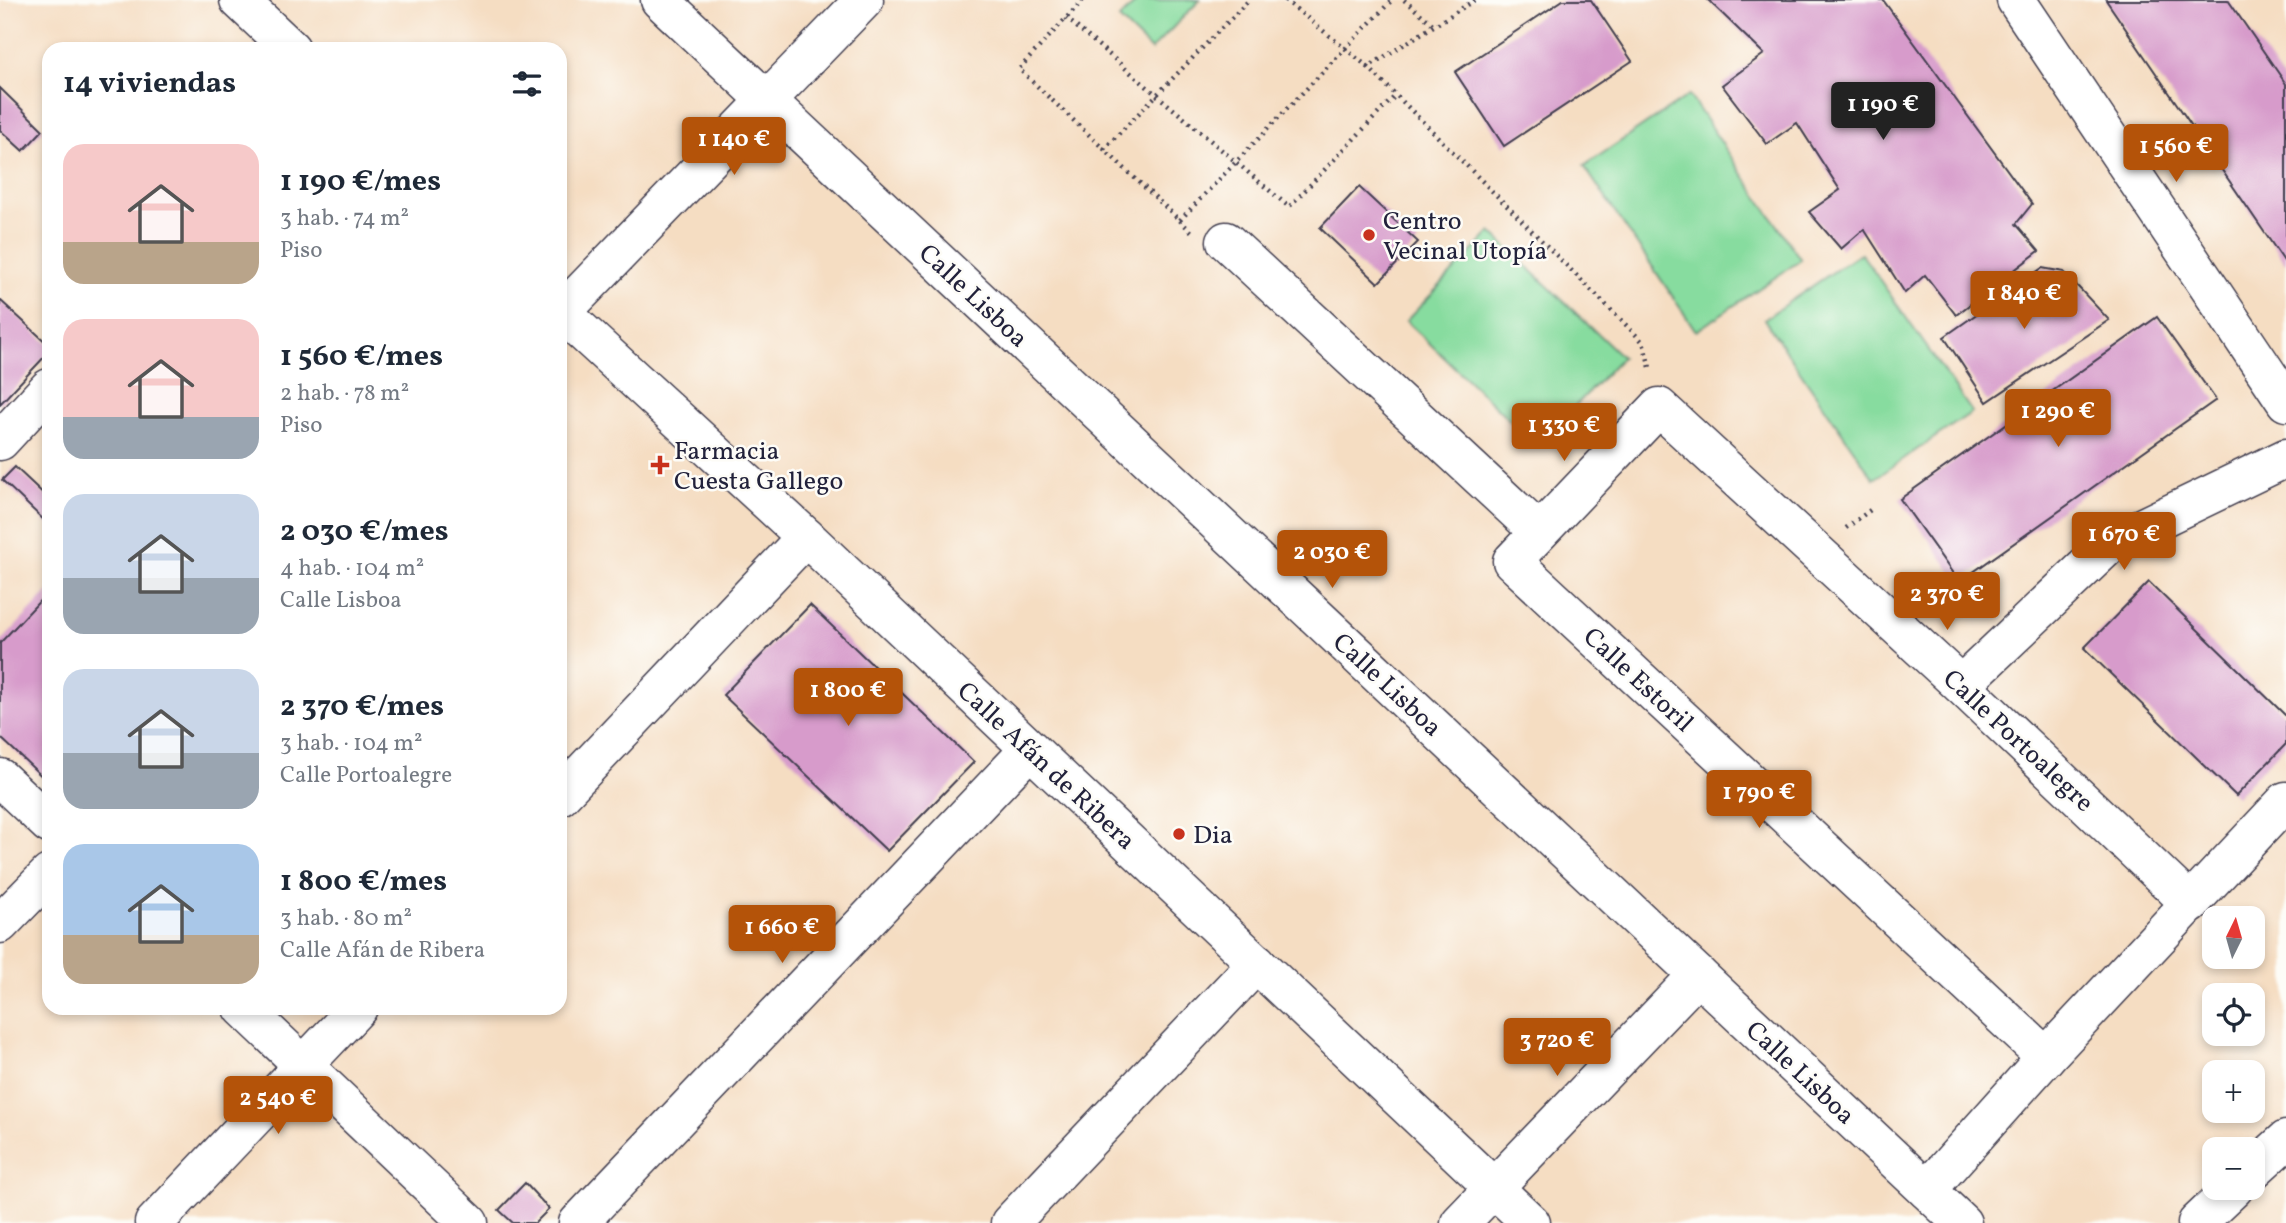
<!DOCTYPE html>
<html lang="es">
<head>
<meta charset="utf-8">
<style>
  :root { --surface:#fff; --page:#f6f6f7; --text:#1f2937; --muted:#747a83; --accent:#b45309 }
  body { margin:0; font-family:Vollkorn,serif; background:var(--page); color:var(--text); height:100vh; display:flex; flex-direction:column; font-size:26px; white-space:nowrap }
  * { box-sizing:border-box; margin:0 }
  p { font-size:23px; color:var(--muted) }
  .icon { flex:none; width:38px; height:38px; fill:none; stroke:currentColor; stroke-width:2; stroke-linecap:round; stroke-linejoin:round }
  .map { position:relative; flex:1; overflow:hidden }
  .drawer { position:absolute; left:42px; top:42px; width:525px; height:973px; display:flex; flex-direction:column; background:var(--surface); border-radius:21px; box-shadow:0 4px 10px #0003 }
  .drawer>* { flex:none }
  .needle { width:46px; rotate:5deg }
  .buttons { position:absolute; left:2202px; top:906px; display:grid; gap:14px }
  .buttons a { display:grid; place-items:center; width:63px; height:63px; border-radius:14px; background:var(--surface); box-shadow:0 4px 10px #0003; font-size:35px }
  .price { position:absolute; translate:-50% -60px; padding:0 16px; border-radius:7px; background:var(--accent); color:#fff; font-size:23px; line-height:46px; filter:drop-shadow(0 2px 4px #0008) }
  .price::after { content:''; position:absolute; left:50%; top:42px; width:21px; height:16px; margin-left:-10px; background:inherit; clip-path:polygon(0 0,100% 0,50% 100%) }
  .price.active { background:#222; color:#fff }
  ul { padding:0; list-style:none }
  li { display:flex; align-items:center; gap:21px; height:175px; padding:0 21px }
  li span { display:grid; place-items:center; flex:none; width:196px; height:140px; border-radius:21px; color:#555 }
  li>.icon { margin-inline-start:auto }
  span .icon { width:84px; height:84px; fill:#fffc; stroke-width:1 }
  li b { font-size:30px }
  h2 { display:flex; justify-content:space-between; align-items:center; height:84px; padding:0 21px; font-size:30px }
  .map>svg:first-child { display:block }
  .green { fill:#87dc9f; stroke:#547f6d; stroke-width:2 }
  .building { fill:#d79bcb }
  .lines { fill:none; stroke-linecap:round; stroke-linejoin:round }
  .minor-casing { stroke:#423e4f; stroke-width:41 }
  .path { stroke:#423e4f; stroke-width:4.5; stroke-dasharray:2 5; stroke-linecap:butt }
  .minor { stroke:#fff; stroke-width:38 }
  .poi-dot { fill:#c8321e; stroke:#fdfcf7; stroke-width:2.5 }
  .labels { text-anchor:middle; stroke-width:5; stroke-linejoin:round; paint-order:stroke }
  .poi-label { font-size:26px; fill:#22223b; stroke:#fdfcf7; text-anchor:start }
  .street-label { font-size:26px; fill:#22223b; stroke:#fdfcf7 }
</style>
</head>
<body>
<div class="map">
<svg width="2286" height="1223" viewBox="0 0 2286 1223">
  <rect width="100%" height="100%" fill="#fdfcf7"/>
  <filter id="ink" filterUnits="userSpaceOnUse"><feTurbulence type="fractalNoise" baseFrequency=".0143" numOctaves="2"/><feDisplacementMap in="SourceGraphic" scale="14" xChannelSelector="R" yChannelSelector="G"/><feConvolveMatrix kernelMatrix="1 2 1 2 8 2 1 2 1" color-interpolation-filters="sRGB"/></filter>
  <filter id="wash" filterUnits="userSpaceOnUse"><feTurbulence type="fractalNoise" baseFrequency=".00686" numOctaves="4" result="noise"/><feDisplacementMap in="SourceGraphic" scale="28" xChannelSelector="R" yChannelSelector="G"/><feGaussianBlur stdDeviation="1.57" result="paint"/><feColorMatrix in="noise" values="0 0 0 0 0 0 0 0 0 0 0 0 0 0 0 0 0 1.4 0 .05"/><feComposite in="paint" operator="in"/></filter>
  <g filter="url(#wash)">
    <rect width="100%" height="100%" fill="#f5ddc2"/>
    <g class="green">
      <path d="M1138,0h62l-49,50 -32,-31z"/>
      <path d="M1689,95l112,165 -105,71 -112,-165z"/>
      <path d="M1491,232l131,125 -85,89 -131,-125z"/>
      <path d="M1861,253l111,159 -98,67 -110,-160z"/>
    </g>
    <g id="blocks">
      <g class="building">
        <path d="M1563,0h28l41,61 -128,85 -49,-74z"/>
        <path d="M1708,0h175l149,204 -16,20 23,27 -83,64 -31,-40 -20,18 -41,-64 -23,20 -32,-37 31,-22 -43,-67 -30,21 -45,-59 42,-31z"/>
        <path d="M2106,0h122l58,84v180z"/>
        <path d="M0,88l43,42 -20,21 -23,-21z"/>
        <path d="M1359,187l59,55 -40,41 -58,-55z"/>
        <path d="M2042,268l22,4 45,48 -122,82 -43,-65z"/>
        <path d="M0,300l49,45v7l-49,52z"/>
        <path d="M2157,317l59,83 -257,182 -59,-83z"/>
        <path d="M15,467l34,32v26l-47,-45z"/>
        <path d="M2149,582l137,134v28l-50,52 -152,-148z"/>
        <path d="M49,591v192l-49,-46v-94z"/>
        <path d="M810,605l164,157 -87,89 -164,-156z"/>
        <path d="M525,1183l24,26 -14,14h-22l-14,-13z"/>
      </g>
    </g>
  </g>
  <g filter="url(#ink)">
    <use href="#blocks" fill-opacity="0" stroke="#423e4f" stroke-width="2"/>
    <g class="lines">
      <g class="minor-casing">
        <g id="minor">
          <path d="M239,0l52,49"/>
          <path d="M660,0l1302,1223"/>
          <path d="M2016,0l270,402"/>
          <path d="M1226,241l313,291"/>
          <path d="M560,311l246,226 725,686"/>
          <path d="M560,314l304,-314"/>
          <path d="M0,441l49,-53"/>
          <path d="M1961,685l151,-143 174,-84"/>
          <path d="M0,778l49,46"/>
          <path d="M560,796l246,-259"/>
          <path d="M0,924l49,-50"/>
          <path d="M243,1008l226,215"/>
          <path d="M2046,1057l-534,-496 147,-154 302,278 230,219"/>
          <path d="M2252,1171l34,-31"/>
          <path d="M1927,1190l119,-133 240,-256"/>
          <path d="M154,1223l204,-215"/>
          <path d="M578,1223l452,-474"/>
          <path d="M1010,1223l247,-260"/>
          <path d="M1460,1223l238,-248"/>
          <path d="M2197,1223l37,-35"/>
        </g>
      </g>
      <g class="path">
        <path d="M1083,0l-64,69 173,163"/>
        <path d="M1285,0l83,67"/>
        <path d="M1404,0l31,26"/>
        <path d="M1475,0l-107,67 275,275 8,29"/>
        <path d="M1066,18l223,189 107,-112"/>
        <path d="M1104,149l145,-149"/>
        <path d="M1180,220l212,-220"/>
        <path d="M1846,528l27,-20"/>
      </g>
      <use href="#minor" class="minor"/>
    </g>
  </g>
  <g class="poi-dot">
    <circle cx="1369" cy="235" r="7"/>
    <path d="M656.5 454.5h7v7h7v7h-7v7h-7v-7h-7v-7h7z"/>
    <circle cx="1179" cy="834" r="7"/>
  </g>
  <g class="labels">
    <g class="poi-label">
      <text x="1383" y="229">Centro<tspan x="1383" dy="30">Vecinal Utopía</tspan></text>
      <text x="674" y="459">Farmacia<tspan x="674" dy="30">Cuesta Gallego</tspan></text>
      <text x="1193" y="843">Dia</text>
    </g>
    <g class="street-label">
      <text transform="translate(974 295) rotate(43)" y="9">Calle Lisboa</text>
      <text transform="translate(1639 679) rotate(43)" y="9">Calle Estoril</text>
      <text transform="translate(1388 684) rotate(43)" y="9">Calle Lisboa</text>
      <text transform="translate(2019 740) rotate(43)" y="9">Calle Portoalegre</text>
      <text transform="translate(1047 765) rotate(43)" y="9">Calle Afán de Ribera</text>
      <text transform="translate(1801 1072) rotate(43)" y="9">Calle Lisboa</text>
    </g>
  </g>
</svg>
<div class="buttons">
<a><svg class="needle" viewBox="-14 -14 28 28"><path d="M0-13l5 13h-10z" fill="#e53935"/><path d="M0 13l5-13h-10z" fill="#747a83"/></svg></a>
<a><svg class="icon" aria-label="locate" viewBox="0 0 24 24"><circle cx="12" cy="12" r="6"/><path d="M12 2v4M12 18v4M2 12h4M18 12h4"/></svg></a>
<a>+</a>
<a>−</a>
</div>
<b class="price active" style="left:1883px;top:142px">1 190 €</b>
<b class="price" style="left:734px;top:177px">1 140 €</b>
<b class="price" style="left:2176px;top:184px">1 560 €</b>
<b class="price" style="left:2024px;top:331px">1 840 €</b>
<b class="price" style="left:2058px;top:449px">1 290 €</b>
<b class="price" style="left:1564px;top:463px">1 330 €</b>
<b class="price" style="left:2124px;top:572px">1 670 €</b>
<b class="price" style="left:1332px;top:590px">2 030 €</b>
<b class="price" style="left:1947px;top:632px">2 370 €</b>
<b class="price" style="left:848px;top:728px">1 800 €</b>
<b class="price" style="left:1759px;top:830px">1 790 €</b>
<b class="price" style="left:782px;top:965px">1 660 €</b>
<b class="price" style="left:1557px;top:1078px">3 720 €</b>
<b class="price" style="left:278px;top:1136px">2 540 €</b>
<section class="drawer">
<h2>14 viviendas<svg class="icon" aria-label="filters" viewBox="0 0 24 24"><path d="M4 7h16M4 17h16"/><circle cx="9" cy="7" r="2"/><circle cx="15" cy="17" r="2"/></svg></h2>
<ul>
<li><span style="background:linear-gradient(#f6c9c9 70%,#b9a48a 0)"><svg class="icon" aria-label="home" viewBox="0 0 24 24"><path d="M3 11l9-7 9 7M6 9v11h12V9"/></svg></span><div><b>1 190 €/mes</b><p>3 hab. · 74 m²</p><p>Piso</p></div></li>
<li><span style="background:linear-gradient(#f6c9c9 70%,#9aa5b1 0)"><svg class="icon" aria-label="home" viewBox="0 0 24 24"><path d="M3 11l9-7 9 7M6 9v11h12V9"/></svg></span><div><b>1 560 €/mes</b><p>2 hab. · 78 m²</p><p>Piso</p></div></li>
<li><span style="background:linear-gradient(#c9d6e8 60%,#9aa5b1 0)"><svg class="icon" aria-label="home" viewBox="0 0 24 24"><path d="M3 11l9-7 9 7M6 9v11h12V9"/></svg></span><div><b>2 030 €/mes</b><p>4 hab. · 104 m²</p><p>Calle Lisboa</p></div></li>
<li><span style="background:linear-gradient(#c9d6e8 60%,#9aa5b1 0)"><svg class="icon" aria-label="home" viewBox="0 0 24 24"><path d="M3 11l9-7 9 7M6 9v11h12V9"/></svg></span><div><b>2 370 €/mes</b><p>3 hab. · 104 m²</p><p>Calle Portoalegre</p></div></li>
<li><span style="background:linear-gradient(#a9c7e8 65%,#b9a48a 0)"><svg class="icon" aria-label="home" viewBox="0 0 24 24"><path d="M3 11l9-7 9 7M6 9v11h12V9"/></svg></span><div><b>1 800 €/mes</b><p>3 hab. · 80 m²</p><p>Calle Afán de Ribera</p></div></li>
</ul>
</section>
</div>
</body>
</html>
